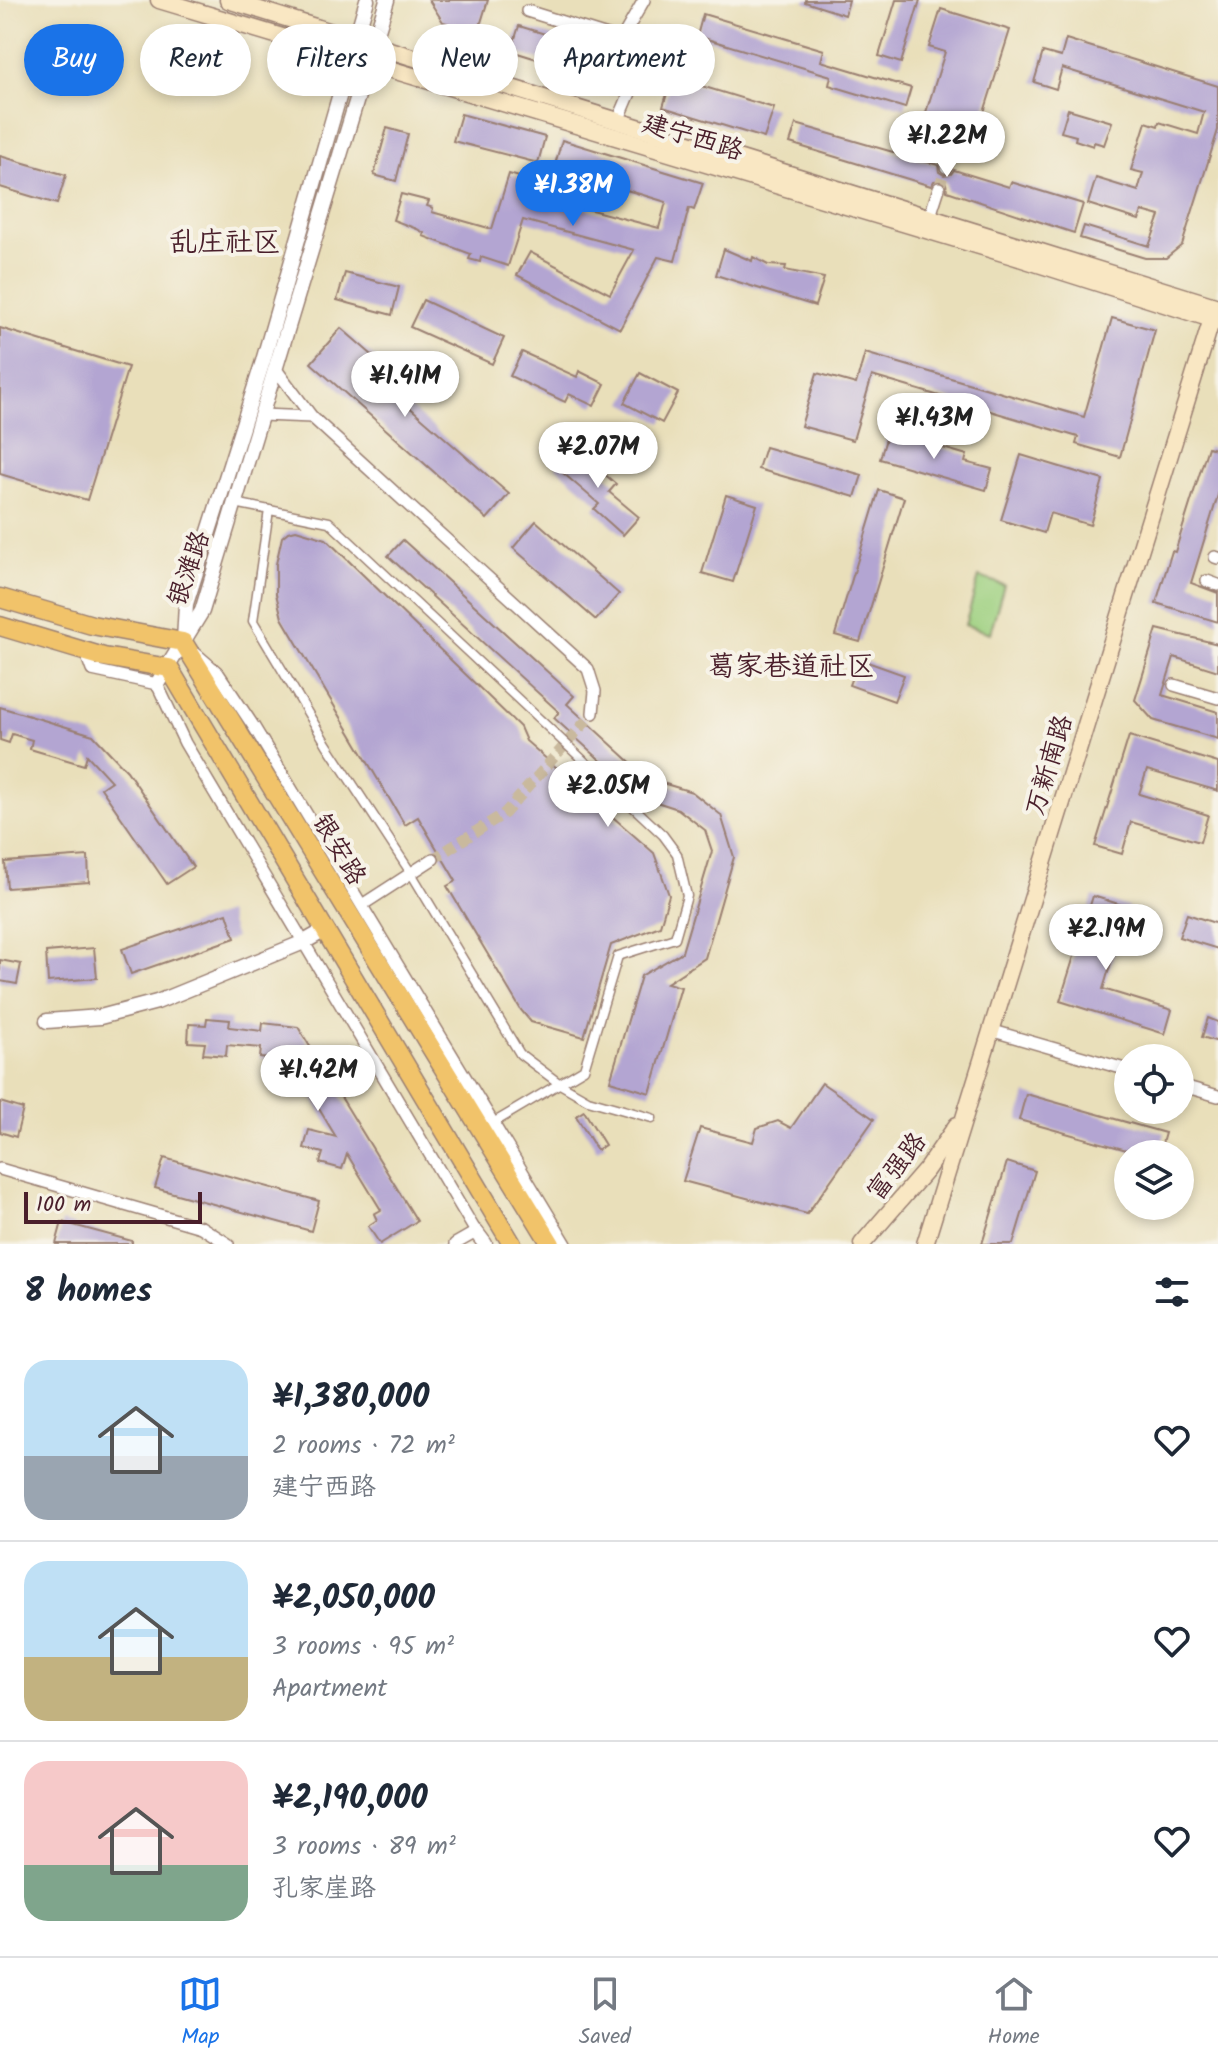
<!DOCTYPE html>
<html lang="en">
<head>
<meta charset="utf-8">
<style>
  :root { --surface:#fff; --page:#f6f6f7; --text:#1f2937; --muted:#747a83; --line:#e0e1e3; --accent:#1a73e8 }
  body { margin:0; font-family:Kalam,"LXGW WenKai TC",sans-serif; background:var(--page); color:var(--text); height:100vh; display:flex; flex-direction:column; font-size:30px; white-space:nowrap }
  * { box-sizing:border-box; margin:0 }
  p { font-size:26px; color:var(--muted) }
  .icon { flex:none; width:44px; height:44px; fill:none; stroke:currentColor; stroke-width:2; stroke-linecap:round; stroke-linejoin:round }
  .map { position:relative; height:1244px; overflow:hidden }
  .details { display:flex; flex-direction:column; background:var(--surface); flex:1 }
  .details>* { flex:none }
  .guide { position:absolute; left:24px; top:24px; width:800px; height:72px; display:flex; gap:16px }
  .fabs { position:absolute; left:1114px; top:1044px; display:grid; gap:16px }
  .fabs a { display:grid; place-items:center; width:80px; height:80px; border-radius:50%; background:var(--surface); box-shadow:0 4px 12px #0003; font-size:40px }
  .scale { position:absolute; left:24px; bottom:20px; width:178px; box-sizing:border-box; padding-left:8px; border:4px solid #4a1f2b; border-top:0; font-size:22px; line-height:28px; white-space:nowrap; color:#4a1f2b; -webkit-text-stroke:6px #f7f3e8; paint-order:stroke }
  .price { position:absolute; translate:-50% -68px; padding:0 18px; border-radius:28px; background:#fff; color:#222; font-size:26px; line-height:52px; filter:drop-shadow(0 2px 4px #0008) }
  .price::after { content:''; position:absolute; left:50%; top:48px; width:24px; height:18px; margin-left:-12px; background:inherit; clip-path:polygon(0 0,100% 0,50% 100%) }
  .price.on { background:var(--accent); color:#fff }
  ul { padding:0; list-style:none }
  li { display:flex; align-items:center; gap:24px; height:200px; padding:0 24px }
  li+li { border-top:2px solid var(--line) }
  li span { display:grid; place-items:center; flex:none; width:224px; height:160px; border-radius:24px; color:#555 }
  li>.icon { margin-inline-start:auto }
  span .icon { width:96px; height:96px; fill:#fffc; stroke-width:1 }
  li b { font-size:34px }
  h2 { display:flex; justify-content:space-between; align-items:center; height:96px; padding:0 24px; font-size:34px }
  .pill { padding:0 28px; border-radius:36px; background:var(--surface); box-shadow:0 4px 12px #0003; font-size:28px; line-height:72px }
  .pill.on { background:var(--accent); color:#fff }
  .tab-bar { display:flex; justify-content:space-around; align-items:center; height:112px; border-top:2px solid var(--line); background:var(--surface); font-size:22px; color:var(--muted) }
  .tab-bar a { display:grid; justify-items:center; gap:4px }
  .tab-bar .on { color:var(--accent) }
  .map>svg:first-child { display:block }
  .green { fill:#9ed080; stroke:#747856; stroke-width:2 }
  .building { fill:#b3a5d2 }
  .lines { fill:none; stroke-linecap:round; stroke-linejoin:round }
  .minor-tunnel { stroke:#c9b99d; stroke-width:11; stroke-dasharray:11 5.5; stroke-linecap:butt }
  .pedestrian-casing { stroke:#9a7f72; stroke-width:11 }
  .minor-casing { stroke:#9a7f72; stroke-width:14 }
  .tertiary-casing { stroke:#9a7f72; stroke-width:17 }
  .secondary-casing { stroke:#9a7f72; stroke-width:19 }
  .primary-casing { stroke:#9a7f72; stroke-width:21 }
  .pedestrian { stroke:#fff; stroke-width:8 }
  .minor { stroke:#fff; stroke-width:11 }
  .tertiary { stroke:#fff; stroke-width:14 }
  .secondary { stroke:#f9e7c3; stroke-width:16 }
  .primary { stroke:#f1c36a; stroke-width:18 }
  .labels { text-anchor:middle; stroke-width:8; stroke-linejoin:round; paint-order:stroke }
  .street-label { font-size:26px; fill:#4a1f2b; stroke:#f7f3e8 }
  .neighbourhood-label { font-size:28px; fill:#4a1f2b; stroke:#f7f3e8 }
</style>
</head>
<body>
<div class="map">
<svg width="1218" height="1244" viewBox="0 0 1218 1244">
  <rect width="100%" height="100%" fill="#f7f3e8"/>
  <filter id="ink" filterUnits="userSpaceOnUse"><feTurbulence type="fractalNoise" baseFrequency=".0125" numOctaves="2"/><feDisplacementMap in="SourceGraphic" scale="16" xChannelSelector="R" yChannelSelector="G"/><feConvolveMatrix kernelMatrix="1 2 1 2 8 2 1 2 1" color-interpolation-filters="sRGB"/></filter>
  <filter id="wash" filterUnits="userSpaceOnUse"><feTurbulence type="fractalNoise" baseFrequency=".006" numOctaves="4" result="noise"/><feDisplacementMap in="SourceGraphic" scale="32" xChannelSelector="R" yChannelSelector="G"/><feGaussianBlur stdDeviation="1.8" result="paint"/><feColorMatrix in="noise" values="0 0 0 0 0 0 0 0 0 0 0 0 0 0 0 0 0 1.4 0 .05"/><feComposite in="paint" operator="in"/></filter>
  <g filter="url(#wash)">
    <rect width="100%" height="100%" fill="#e9dfba"/>
    <path class="green" d="M979,577l25,8 -14,48 -25,-8z"/>
    <g id="blocks">
      <g class="building">
        <path d="M429,0h59l-10,32 -35,-10z"/>
        <path d="M805,0h44l-4,15 -40,-13z"/>
        <path d="M896,0h24l-19,63 -22,-7z"/>
        <path d="M941,9l69,21 -35,111 -53,-16 23,-73 -16,-5z"/>
        <path d="M703,14l121,36 -3,11 90,27 -6,20 -76,-23 2,-9 -134,-40z"/>
        <path d="M519,26l111,34 1,5 -7,21 -113,-35z"/>
        <path d="M1066,39l152,47v44l-36,115 -16,13h-21l-65,-20 4,-12 65,20 11,-30 -18,-5 -3,9 -51,-16 8,-26 42,13 5,-18 -12,-3 15,-48 12,4 1,-4 39,12 6,-22 -142,-44 -6,21 -22,-7 9,-30 18,5z"/>
        <path d="M672,77l102,31 -10,30 -101,-31z"/>
        <path d="M1068,109l44,13 -8,23 -10,-3 -1,4 -18,-6 1,-4 -15,-4z"/>
        <path d="M461,114l84,23 -7,26 -85,-22z"/>
        <path d="M796,124l142,41 1,7 5,3 7,-1 3,-4 55,17 2,-5 72,22 -9,29 -127,-42 -1,-8 -5,-3 -7,1 -3,5 -141,-43z"/>
        <path d="M387,128l21,6 -12,47 -22,-6z"/>
        <path d="M562,140l141,43 -9,27 -5,-2 -14,53 -17,-4 -38,72 -103,-54 13,-23 80,42 24,-44 -111,-30 -15,46 -27,-9 -1,5 -11,-3 2,-5 -48,-18 1,-3 -7,-4 -24,-9 8,-26 28,7 -2,5 6,2 -1,4 60,17 17,-55 24,7 -2,13 128,34 7,-26 -112,-34z"/>
        <path d="M0,156l66,19 -9,29 -57,-17z"/>
        <path d="M724,249l28,12 1,-4 15,8 18,1 -1,4 39,8 -9,28 -99,-31z"/>
        <path d="M345,273l54,14 -7,28 -55,-15z"/>
        <path d="M423,300l81,38 -12,26 -82,-37z"/>
        <path d="M1112,318l43,12 -35,127 -44,-13 2,-7 -206,-61 -19,64 -52,-14 16,-53 39,11 9,-31 219,64z"/>
        <path d="M0,328l128,39 -41,133 -87,-26z"/>
        <path d="M341,328l76,66 -10,11 102,89 -22,25 -176,-156z"/>
        <path d="M522,352l55,25 2,-6 26,13 -11,22 -25,-12 -4,8 -55,-26z"/>
        <path d="M640,373l38,20 -16,30 -38,-20z"/>
        <path d="M888,432l79,23 -2,7 27,7 -6,21 -106,-31z"/>
        <path d="M573,447l43,37 -7,8 30,25 -16,18 -29,-26 5,-5 -43,-37z"/>
        <path d="M765,447l97,28 -7,22 -97,-28z"/>
        <path d="M1208,447l10,3v45l-27,88 27,10v29l-62,-19 16,-52 3,1z"/>
        <path d="M1021,455l82,25 -13,45 -40,-12 -6,20 -43,-13z"/>
        <path d="M879,490l25,8 -44,144 -25,-7z"/>
        <path d="M726,495l31,10 -24,77 -31,-9z"/>
        <path d="M536,521l83,73 -23,26 -83,-72z"/>
        <path d="M296,530l30,9 194,188 6,14 128,112 15,42 -9,31 -49,19 -27,92 -53,-15 -10,-12 -74,-124 9,-5 -38,-64 -13,8 -113,-190 -10,-17 -6,-24v-30l6,-27 6,-5z"/>
        <path d="M403,540l171,156 -7,8 82,75 43,13 29,23 13,42 -29,101 -38,25 14,4 -31,106 -40,-12 31,-105 41,-24 30,-101 -7,-21 -27,-21 -37,-12 -87,-79 5,-6 -171,-156z"/>
        <path d="M1157,629l61,15v27l-44,-14 -12,38 56,17v27l-65,-19 -18,-20z"/>
        <path d="M859,659l45,16 -10,26 -45,-16z"/>
        <path d="M0,707l93,28 34,36 66,96 -26,17 -66,-96 10,-7 -24,-26 -3,10 -54,-16 2,-9 -20,-6 -3,9 -9,-3z"/>
        <path d="M1129,736l89,27v28l-71,-21 -8,24 69,21 -8,27 -69,-20 -9,32 -27,-8z"/>
        <path d="M88,856l1,26 -82,6 -2,-26z"/>
        <path d="M1093,896l35,11 -25,82 69,21 -7,24 -105,-33z"/>
        <path d="M227,913l8,25 -104,36 -9,-25z"/>
        <path d="M1187,914l31,10v25l-39,-12z"/>
        <path d="M94,948l3,30 -49,4 -2,-30z"/>
        <path d="M0,960l21,4 -4,20 -17,-3z"/>
        <path d="M207,1018l23,2 -1,7 33,4 1,-8 35,4 119,194 -37,23 -12,-18 9,-6 -3,-6 7,-4 -34,-56 -5,15 -22,-6 3,-10 -19,-5 5,-18 27,7 -46,-76 -30,-3 1,-10 -34,-3 -1,11 -23,-2 2,-11 -17,-1 1,-18 17,1z"/>
        <path d="M1208,1018l10,4v20l-16,-5z"/>
        <path d="M822,1083l52,36 -67,95 -124,-33 17,-53 53,14 4,-14 21,-7 13,7z"/>
        <path d="M1026,1094l139,39 -6,21h-18l-122,-34z"/>
        <path d="M0,1102l23,7 -7,28 -16,-5z"/>
        <path d="M584,1111l21,34 -8,5 -21,-34z"/>
        <path d="M164,1158l155,43 -8,30 -156,-43z"/>
        <path d="M1007,1162l28,9 -22,73h-31z"/>
        <path d="M62,1222l70,19v3h-76z"/>
      </g>
    </g>
  </g>
  <g filter="url(#ink)">
    <use href="#blocks" fill-opacity="0" stroke="#9a7f72" stroke-width="2"/>
    <g class="lines">
      <g class="minor-tunnel">
        <path d="M939,188l7,-21"/>
        <path d="M433,859l72,-46 88,-100"/>
      </g>
      <g class="pedestrian-casing">
        <g id="pedestrian">
          <path d="M235,503l94,19 334,313 14,19 10,42 -12,42 -57,18 -34,113 -91,54"/>
          <path d="M269,510l-16,111 74,124 84,128 109,181 40,30 28,16 64,18"/>
        </g>
      </g>
      <g class="minor-casing">
        <g id="minor">
          <path d="M527,11l106,33 8,23 -23,54"/>
          <path d="M621,40l23,-40"/>
          <path d="M946,167l4,-12"/>
          <path d="M930,216l9,-28"/>
          <path d="M275,368l37,49 276,252 7,22 -2,22"/>
          <path d="M261,415l51,2"/>
          <path d="M1215,557l3,1"/>
          <path d="M1207,581l11,4"/>
          <path d="M85,651l7,19 65,14 28,59 291,489 -21,12"/>
          <path d="M195,653l23,20 36,54 312,517"/>
          <path d="M1174,685l44,13"/>
          <path d="M362,905l71,-46"/>
          <path d="M990,1030l138,40"/>
          <path d="M1180,1085l38,11"/>
          <path d="M0,1169l201,58 27,17"/>
        </g>
      </g>
      <g class="tertiary-casing">
        <g id="tertiary">
          <path d="M184,641l2,-37 77,-243 104,-361"/>
          <path d="M157,684l45,-73 185,-611"/>
          <path d="M47,1021l53,-4 57,-15 147,-60 21,-12"/>
          <path d="M476,1232l9,12"/>
        </g>
      </g>
      <g class="secondary-casing">
        <g id="secondary">
          <path d="M159,0l854,256 205,65"/>
          <path d="M228,0l990,307"/>
          <path d="M862,1244l64,-74 31,-45"/>
          <path d="M925,1244l290,-935"/>
        </g>
      </g>
      <g class="primary-casing">
        <g id="primary">
          <path d="M0,598l92,27 91,17 368,602"/>
          <path d="M0,626l104,31 65,11 343,576"/>
        </g>
      </g>
      <use href="#pedestrian" class="pedestrian"/>
      <use href="#minor" class="minor"/>
      <use href="#tertiary" class="tertiary"/>
      <use href="#secondary" class="secondary"/>
      <use href="#primary" class="primary"/>
    </g>
  </g>
  <g class="labels">
    <g class="street-label">
      <text transform="translate(693 136) rotate(17)" y="9">建宁西路</text>
      <text transform="translate(188 568) rotate(-71)" y="9">银滩路</text>
      <text transform="translate(1048 765) rotate(-73)" y="9">万新南路</text>
      <text transform="translate(340 849) rotate(59)" y="9">银安路</text>
      <text transform="translate(896 1166) rotate(-52)" y="9">富强路</text>
    </g>
    <g class="neighbourhood-label">
      <text x="225" y="251">乱庄社区</text>
      <text x="791" y="675">葛家巷道社区</text>
    </g>
  </g>
</svg>
<div class="fabs">
<a><svg class="icon" aria-label="locate" viewBox="0 0 24 24"><circle cx="12" cy="12" r="6"/><path d="M12 2v4M12 18v4M2 12h4M18 12h4"/></svg></a>
<a><svg class="icon" aria-label="layers" viewBox="0 0 24 24"><path d="M12 4l9 5-9 5-9-5zM3 14l9 5 9-5"/></svg></a>
</div>
<div class="scale">100 m</div>
<b class="price" style="left:947px;top:179px">¥1.22M</b>
<b class="price on" style="left:573px;top:228px">¥1.38M</b>
<b class="price" style="left:405px;top:419px">¥1.41M</b>
<b class="price" style="left:934px;top:461px">¥1.43M</b>
<b class="price" style="left:598px;top:490px">¥2.07M</b>
<b class="price" style="left:608px;top:829px">¥2.05M</b>
<b class="price" style="left:1106px;top:972px">¥2.19M</b>
<b class="price" style="left:318px;top:1113px">¥1.42M</b>
<div class="guide">
<a class="pill on">Buy</a>
<a class="pill">Rent</a>
<a class="pill">Filters</a>
<a class="pill">New</a>
<a class="pill">Apartment</a>
</div>
</div>
<section class="details">
<h2>8 homes<svg class="icon" aria-label="filters" viewBox="0 0 24 24"><path d="M4 7h16M4 17h16"/><circle cx="9" cy="7" r="2"/><circle cx="15" cy="17" r="2"/></svg></h2>
<ul>
<li><span style="background:linear-gradient(#bfe0f5 60%,#9aa5b1 0)"><svg class="icon" aria-label="home" viewBox="0 0 24 24"><path d="M3 11l9-7 9 7M6 9v11h12V9"/></svg></span><div><b>¥1,380,000</b><p>2 rooms · 72 m²</p><p>建宁西路</p></div><svg class="icon" aria-label="heart" viewBox="0 0 24 24"><path d="M12 20l-8-8c-3-5 5-10 8-4 3-6 11-1 8 4z"/></svg></li>
<li><span style="background:linear-gradient(#bfe0f5 60%,#c2b280 0)"><svg class="icon" aria-label="home" viewBox="0 0 24 24"><path d="M3 11l9-7 9 7M6 9v11h12V9"/></svg></span><div><b>¥2,050,000</b><p>3 rooms · 95 m²</p><p>Apartment</p></div><svg class="icon" aria-label="heart" viewBox="0 0 24 24"><path d="M12 20l-8-8c-3-5 5-10 8-4 3-6 11-1 8 4z"/></svg></li>
<li><span style="background:linear-gradient(#f6c9c9 65%,#7fa58c 0)"><svg class="icon" aria-label="home" viewBox="0 0 24 24"><path d="M3 11l9-7 9 7M6 9v11h12V9"/></svg></span><div><b>¥2,190,000</b><p>3 rooms · 89 m²</p><p>孔家崖路</p></div><svg class="icon" aria-label="heart" viewBox="0 0 24 24"><path d="M12 20l-8-8c-3-5 5-10 8-4 3-6 11-1 8 4z"/></svg></li>
</ul>
</section>
<nav class="tab-bar">
<a class="on"><svg class="icon" aria-label="map" viewBox="0 0 24 24"><path d="M3 6l6-2 6 2 6-2v14l-6 2-6-2-6 2zM9 4v14M15 6v14"/></svg>Map</a>
<a><svg class="icon" aria-label="saved" viewBox="0 0 24 24"><path d="M7 4h10v16l-5-4-5 4z"/></svg>Saved</a>
<a><svg class="icon" aria-label="home" viewBox="0 0 24 24"><path d="M3 11l9-7 9 7M6 9v11h12V9"/></svg>Home</a>
</nav>
</body>
</html>
